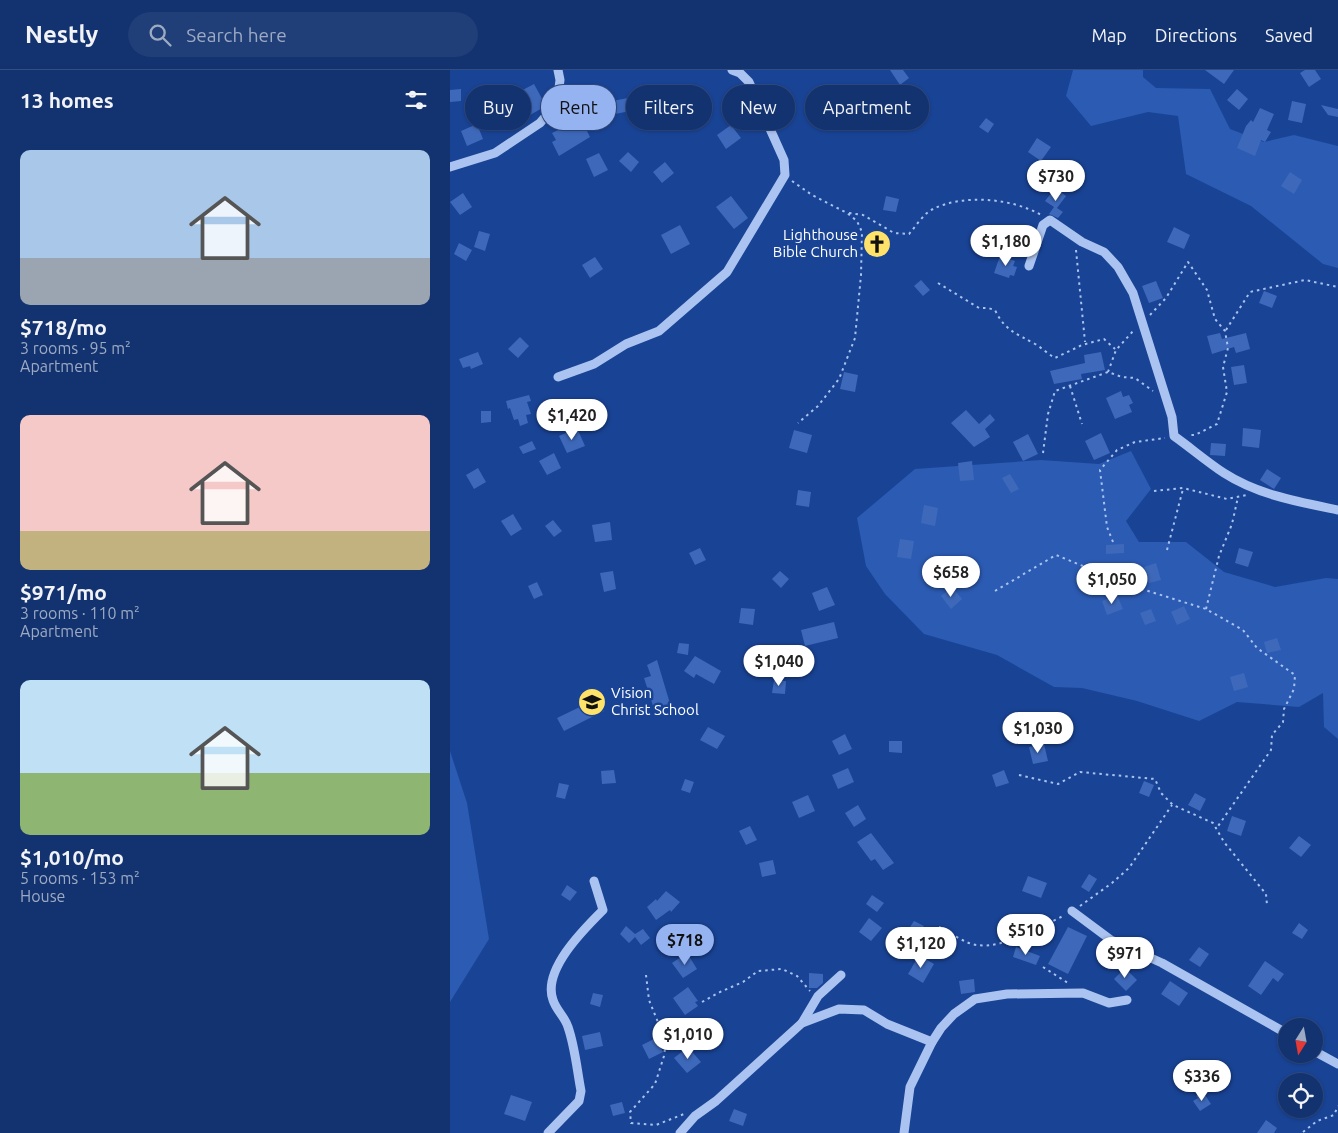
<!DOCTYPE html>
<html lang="en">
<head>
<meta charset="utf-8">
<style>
  :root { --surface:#133270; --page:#203e78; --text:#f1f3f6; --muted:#9daac3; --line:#324d83; --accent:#95b2f1 }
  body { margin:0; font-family:Ubuntu,sans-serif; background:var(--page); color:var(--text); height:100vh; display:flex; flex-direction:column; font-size:19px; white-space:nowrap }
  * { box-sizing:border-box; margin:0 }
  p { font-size:16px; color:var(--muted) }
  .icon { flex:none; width:28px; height:28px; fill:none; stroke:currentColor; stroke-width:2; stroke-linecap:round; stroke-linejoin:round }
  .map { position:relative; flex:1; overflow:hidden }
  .sheet { display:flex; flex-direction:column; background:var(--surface); width:450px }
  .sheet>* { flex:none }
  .guide { position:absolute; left:15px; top:15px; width:475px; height:45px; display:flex; gap:10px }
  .needle { width:32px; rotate:191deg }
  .fabs { position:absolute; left:828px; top:948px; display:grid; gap:10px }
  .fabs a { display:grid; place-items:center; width:45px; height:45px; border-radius:50%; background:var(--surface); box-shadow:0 1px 4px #0004,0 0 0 1px var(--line); font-size:25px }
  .price { position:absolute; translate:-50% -42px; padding:0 11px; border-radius:18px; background:#fff; color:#222; font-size:16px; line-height:32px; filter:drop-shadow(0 1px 2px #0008) }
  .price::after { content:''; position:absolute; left:50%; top:30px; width:15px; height:11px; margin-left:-8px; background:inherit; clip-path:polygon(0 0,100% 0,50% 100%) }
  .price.selected { background:var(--accent); color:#111 }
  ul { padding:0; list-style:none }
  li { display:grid; align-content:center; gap:10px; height:265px; padding:0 20px }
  li span { display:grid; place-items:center; height:155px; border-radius:10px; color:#555 }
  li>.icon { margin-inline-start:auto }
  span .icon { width:90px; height:90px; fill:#fffc; stroke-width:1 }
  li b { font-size:21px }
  h2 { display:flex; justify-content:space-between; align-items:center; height:60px; padding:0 20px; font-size:21px }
  .pill { padding:0 18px; border-radius:22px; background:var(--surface); box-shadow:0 1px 4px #0004,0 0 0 1px var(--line); font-size:18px; line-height:45px }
  .pill.selected { background:var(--accent); color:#111 }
  header { display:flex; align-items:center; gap:30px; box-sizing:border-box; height:70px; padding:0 25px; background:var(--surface); border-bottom:1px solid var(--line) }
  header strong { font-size:24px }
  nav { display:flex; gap:28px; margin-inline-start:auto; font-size:18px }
  .search { width:350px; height:45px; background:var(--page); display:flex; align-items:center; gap:12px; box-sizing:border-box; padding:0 18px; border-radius:28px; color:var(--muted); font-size:19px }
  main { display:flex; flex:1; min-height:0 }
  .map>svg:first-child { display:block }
  .green { fill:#2c5bb3 }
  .building { fill:#3e69bb }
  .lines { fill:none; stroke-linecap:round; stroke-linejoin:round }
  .path { stroke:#aac3f0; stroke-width:2; stroke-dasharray:2.5 4; stroke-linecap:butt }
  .minor { stroke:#aac3f0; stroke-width:9 }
  .labels { text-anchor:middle; stroke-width:5; stroke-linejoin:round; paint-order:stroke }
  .poi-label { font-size:15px; fill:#fff; stroke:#194395; text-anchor:end }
</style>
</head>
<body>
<header>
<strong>Nestly</strong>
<div class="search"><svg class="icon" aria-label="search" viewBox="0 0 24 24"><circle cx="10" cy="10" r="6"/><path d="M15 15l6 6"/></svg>Search here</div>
<nav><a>Map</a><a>Directions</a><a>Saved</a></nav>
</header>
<main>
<section class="sheet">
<h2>13 homes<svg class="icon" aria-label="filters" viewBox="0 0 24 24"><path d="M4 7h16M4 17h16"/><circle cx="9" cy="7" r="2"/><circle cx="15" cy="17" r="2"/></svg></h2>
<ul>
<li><span style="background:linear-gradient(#a9c7e8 70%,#9aa5b1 0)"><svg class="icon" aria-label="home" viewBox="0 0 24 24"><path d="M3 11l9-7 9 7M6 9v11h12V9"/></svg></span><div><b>$718/mo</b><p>3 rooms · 95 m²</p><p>Apartment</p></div></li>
<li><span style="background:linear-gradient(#f6c9c9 75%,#c2b280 0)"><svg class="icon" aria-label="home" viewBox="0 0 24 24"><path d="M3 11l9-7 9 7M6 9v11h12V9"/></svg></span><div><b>$971/mo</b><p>3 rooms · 110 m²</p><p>Apartment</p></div></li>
<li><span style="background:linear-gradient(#bfe0f5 60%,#8fb573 0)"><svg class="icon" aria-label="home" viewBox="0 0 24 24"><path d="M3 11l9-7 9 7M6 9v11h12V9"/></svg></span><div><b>$1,010/mo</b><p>5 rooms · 153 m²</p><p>House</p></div></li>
</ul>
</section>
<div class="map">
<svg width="888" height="1063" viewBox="0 0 888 1063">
  <rect width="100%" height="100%" fill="#194395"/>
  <g class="green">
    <path d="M623,0h70v7l13,11 54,1 20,40 34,13 30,-7 44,11v122l-15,-4 -72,-58 -65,-32 -8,-58 -30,-4 -57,14 -25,-30z"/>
    <path d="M681,381l20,38 -25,32 13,21h47l38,30 51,15 51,-9 12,1v160l-14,-12 -1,-34 -24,14 -62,-5 -38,19 -62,-20 -55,-13 -28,-1 -57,-32 -73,-21 -39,-40 -19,-28 -9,-48 58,-49 126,-9 58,4z"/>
    <path d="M0,681l17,52 22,136 -39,63z"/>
  </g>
  <g class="building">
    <path d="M440,0h13l6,8 -9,7z"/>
    <path d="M755,0h29l-10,14z"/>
    <path d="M855,0h10l6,9 -12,8 -9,-14z"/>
    <path d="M84,14l12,22 -16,9 -13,-22z"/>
    <path d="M11,19v12l-11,1v-12z"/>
    <path d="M388,19l13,18 -17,12 -12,-18z"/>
    <path d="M787,19l11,10 -9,11 -12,-10z"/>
    <path d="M330,24l6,16 -13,5 -6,-16z"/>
    <path d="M178,28l2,13 -15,3 -3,-13z"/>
    <path d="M842,31l14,3 -4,19 -14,-3z"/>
    <path d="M871,35l17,4v8l-10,-2z"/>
    <path d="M810,38l14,6 -7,16 4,2 -6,10 -4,-2 -6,16 -18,-8 9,-22 5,-6 2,2z"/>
    <path d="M418,41l8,10 -11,10 -9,-10z"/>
    <path d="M536,48l8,6 -6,9 -9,-6z"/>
    <path d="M131,49l9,18 -31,19 -7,-14 4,-2 -4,-7z"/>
    <path d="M27,54l6,15 -16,7 -6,-15z"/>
    <path d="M281,55l10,13 -15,11 -9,-14z"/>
    <path d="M587,68l14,9 -10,14 -13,-9z"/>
    <path d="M178,82l11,10 -8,10 -12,-11z"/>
    <path d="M149,83l9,17 -14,7 -8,-18z"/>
    <path d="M215,92l9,11 -12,10 -9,-11z"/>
    <path d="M840,102l12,8 -8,14 -13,-8z"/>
    <path d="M605,118l11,8 -9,12 6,4 -5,6 -9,-4 5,-7 -9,-6z"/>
    <path d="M13,123l9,14 -12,8 -10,-13z"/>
    <path d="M281,126l17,22 -14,11 -18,-22z"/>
    <path d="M436,126l13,3 -3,13 -13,-2z"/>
    <path d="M230,155l10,19 -19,10 -10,-19z"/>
    <path d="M724,157l16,8 -6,14 -17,-7z"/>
    <path d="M29,161l11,3 -5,17 -11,-4z"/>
    <path d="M424,165l12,5 -5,13 -12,-5z"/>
    <path d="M533,166l13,7 -7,13 -14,-7z"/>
    <path d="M9,173l13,7 -6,11 -12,-7z"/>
    <path d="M550,186l15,5 -2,5 4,1 -3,9 -4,-1 -1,3 -15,-5z"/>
    <path d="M145,187l8,12 -13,9 -8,-13z"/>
    <path d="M471,210l9,10 -7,6 -9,-10z"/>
    <path d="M706,211l7,17 -14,5 -7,-17z"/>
    <path d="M814,221l13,5 -5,12 -13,-5z"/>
    <path d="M770,263l2,6 24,-6 4,16 -14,4 -2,-6 -22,7 -5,-18z"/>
    <path d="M70,267l9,9 -11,12 -10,-9z"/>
    <path d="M28,282l5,12 -12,5 -1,-3 -7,2 -4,-9z"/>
    <path d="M651,282l4,18 -24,4 1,5 -28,5 -4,-13 35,-8 -1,-8z"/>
    <path d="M794,295l3,18 -13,2 -3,-18z"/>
    <path d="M394,302l14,3 -3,17 -15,-3z"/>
    <path d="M671,321l2,6 6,-2 4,8 -4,2 3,7 -17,7 -9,-21z"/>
    <path d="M79,325l2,6 -4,1 4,12 -5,1 2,8 -8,3 -2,-7 -4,1 -4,-12 -2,1 -2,-8z"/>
    <path d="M516,340l13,14 11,-10 5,6 -10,9 5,8 -16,10 -23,-24z"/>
    <path d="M31,341h10v11l-10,1z"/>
    <path d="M127,358l8,18 -18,7 -8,-17z"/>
    <path d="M793,358l18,2 -2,18 -17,-2z"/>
    <path d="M344,360l18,5 -5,18 -18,-5z"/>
    <path d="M651,363l9,20 -16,7 -9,-19z"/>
    <path d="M578,364l10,20 -15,7 -10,-19z"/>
    <path d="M82,371l4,8 -13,5 -4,-7z"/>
    <path d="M761,373l15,1 -1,12 -15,-1z"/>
    <path d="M104,383l7,15 -14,7 -8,-14z"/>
    <path d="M522,391l2,19 -14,1 -2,-18z"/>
    <path d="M28,398l8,14 -12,7 -8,-14z"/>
    <path d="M817,399l14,9 -7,11 -14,-9z"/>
    <path d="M560,404l9,15 -8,4 -9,-15z"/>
    <path d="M348,420l13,2 -2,15 -13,-2z"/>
    <path d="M474,435l14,3 -3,18 -14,-3z"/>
    <path d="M63,444l9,15 -11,7 -10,-15z"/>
    <path d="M103,450l9,11 -8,6 -9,-11z"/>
    <path d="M160,452l2,18 -17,2 -3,-17z"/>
    <path d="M450,469l14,2 -3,18 -14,-2z"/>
    <path d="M674,474v9l-18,1v-9z"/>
    <path d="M250,478l6,12 -11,5 -6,-12z"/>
    <path d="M789,478l14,4 -5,15 -13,-4z"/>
    <path d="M495,491l7,12 -11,7 -7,-13z"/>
    <path d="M706,493l5,17 -12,3 -5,-16z"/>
    <path d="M163,501l3,18 -12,3 -4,-19z"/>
    <path d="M330,501l9,8 -8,9 -9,-9z"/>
    <path d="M87,512l6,13 -9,4 -6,-13z"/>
    <path d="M377,517l8,18 -16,6 -7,-18z"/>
    <path d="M502,517l10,12 -11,10 -10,-13z"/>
    <path d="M667,525l6,14 -16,6 -5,-14z"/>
    <path d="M734,536l6,13 -13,6 -6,-13z"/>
    <path d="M291,538l14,1 -2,16 -14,-2z"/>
    <path d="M701,539l5,12 -11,4 -5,-12z"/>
    <path d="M384,552l4,16 -33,8 -4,-16z"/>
    <path d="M827,568l4,12 -14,3 -3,-11z"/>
    <path d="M229,573l10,1 -1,11 -11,-2z"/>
    <path d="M245,586l26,15 -7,13 -18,-10 -2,4 -10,-7z"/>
    <path d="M207,590l14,47 -16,5 -11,-34 7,-2 -4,-11z"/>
    <path d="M794,603l4,14 -14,4 -4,-14z"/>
    <path d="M324,610l12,1 -1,13 -13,-1z"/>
    <path d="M140,618l14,23 -40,20 -7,-13 29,-14 -6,-11z"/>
    <path d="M258,657l17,9 -8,13 -17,-9z"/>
    <path d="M395,664l7,15 -13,6 -7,-14z"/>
    <path d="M439,671h13v12l-13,-1z"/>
    <path d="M594,674l4,17 -15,3 -4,-17z"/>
    <path d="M398,698l6,14 -16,7 -6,-14z"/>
    <path d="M164,700l2,13 -14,1 -1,-13z"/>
    <path d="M554,700l5,13 -13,4 -4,-12z"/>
    <path d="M235,709l9,3 -4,11 -9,-3z"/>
    <path d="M694,711l10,4 -5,12 -10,-4z"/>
    <path d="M109,713l10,2 -4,14 -9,-2z"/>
    <path d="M745,723l11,6 -6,12 -12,-6z"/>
    <path d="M358,725l7,16 -16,7 -7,-16z"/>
    <path d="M408,735l8,14 -12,8 -9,-14z"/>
    <path d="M782,746l14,5 -5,15 -14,-5z"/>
    <path d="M300,756l7,14 -11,5 -7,-14z"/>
    <path d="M421,763l23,30 -11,7 -8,-11 -4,2 -14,-19z"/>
    <path d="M849,766l12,9 -10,12 -12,-9z"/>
    <path d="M323,790l3,14 -14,3 -3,-14z"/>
    <path d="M639,804l8,5 -8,13 -8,-5z"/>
    <path d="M578,806l19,7 -6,15 -19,-7z"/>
    <path d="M117,815l10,7 -7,9 -9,-6z"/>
    <path d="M216,821l14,11 -9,10 -1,-2 -14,10 -9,-13 9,-8 1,2z"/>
    <path d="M422,825l12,8 -7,9 -11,-8z"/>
    <path d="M419,848l13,10 -11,13 -12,-9z"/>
    <path d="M464,851l10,5 -6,10 -10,-6z"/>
    <path d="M849,853l9,7 -6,9 -10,-6z"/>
    <path d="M176,856l9,8 8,-5 7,9 -9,7 -6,-8 -6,6 -9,-9z"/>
    <path d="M618,857l19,9 -19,38 -20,-10z"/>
    <path d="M566,877l24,9 -4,9 -23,-8z"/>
    <path d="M749,877l10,7 -9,13 -11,-7z"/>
    <path d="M237,883l10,16 -14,9 -11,-15z"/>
    <path d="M469,885l15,9 -11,19 -15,-9z"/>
    <path d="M815,891l19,13 -6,8 -5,-4 -12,17 -13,-9z"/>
    <path d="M675,898l12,12 -11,11 -12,-12z"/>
    <path d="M359,903l14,1v9l-6,5h-8z"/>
    <path d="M524,909l1,13 -14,2 -2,-13z"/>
    <path d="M720,911l18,12 -9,13 -18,-12z"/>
    <path d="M238,917l10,14 -3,1 3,4 -13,9 -12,-17z"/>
    <path d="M143,923l10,2 -3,12 -10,-3z"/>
    <path d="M150,962l3,14 -18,4 -3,-14z"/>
    <path d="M206,968l7,14 -14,7 -7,-14z"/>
    <path d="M238,977l13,15 -14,11 -13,-15z"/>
    <path d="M753,1022l8,12 -11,7 -7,-10 5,-3 -2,-2z"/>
    <path d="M61,1025l21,7 -7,19 -21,-7z"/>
    <path d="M172,1032l3,11 -12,3 -3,-11z"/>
    <path d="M284,1039l13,5 -4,12 -14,-5z"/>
    <path d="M816,1050l11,8 -3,5h-17z"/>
  </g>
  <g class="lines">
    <g class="path">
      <path d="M342,111l20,14 35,18 10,8 5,11 -1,43 -6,63 -16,41 -21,27 -20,17"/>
      <path d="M399,143l14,2 31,18 15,1c7,-8 15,-21 24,-25 30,-15 79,-11 108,6"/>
      <path d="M626,180l9,92"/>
      <path d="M488,213l41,25h9l7,2c10,21 21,23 40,34 7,4 13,10 20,14l27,-13 22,-6 11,10"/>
      <path d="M700,245l16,-17 22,-36 19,28 8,29 10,12 3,17 -5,19 4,25 -10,32 -22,11h-6"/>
      <path d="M776,260l24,-38 55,-12 33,7"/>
      <path d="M658,302l8,-22 18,-20"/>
      <path d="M620,316l12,38"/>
      <path d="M593,383l5,-39 7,-23 53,-19 14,5 13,1 18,13"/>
      <path d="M704,421l29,-3 44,11 20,-4"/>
      <path d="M663,472l-6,-15 -7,-57 17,-20 18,-8 30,-4"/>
      <path d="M717,480l16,-61"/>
      <path d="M545,521l61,-36 76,31 74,23 37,21 14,18 38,27 -1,14 -10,20 -1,13 -11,13 -1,15 -55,79"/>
      <path d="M756,539l13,-53 13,-32 6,-27"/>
      <path d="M569,705l39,9 22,-12 75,7 6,14 12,12 40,18 11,19 42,52 1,11"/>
      <path d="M630,836l32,-23 17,-15 43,-63"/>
      <path d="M489,857c11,5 26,17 38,18 26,4 64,-18 86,-29"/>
      <path d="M593,897l25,16"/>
      <path d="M196,905l3,25 17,42 -2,14 -9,28 -25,28 1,11 25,2 28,-11"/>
      <path d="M252,932l18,-10 23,-10 15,-11 24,-2 15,7 13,15"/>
      <path d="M853,1062l14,-11 17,-6 4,-9"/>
    </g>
    <g class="minor">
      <path d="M0,97l45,-14 45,-30 17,-20 3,-23 -2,-10"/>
      <path d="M579,196l14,-41 7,-5 32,22 22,10 14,15 15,26 39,124 2,19c17,12 33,26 50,37 34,22 75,29 114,37"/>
      <path d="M108,307l36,-13 32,-20 33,-13 68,-59 58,-97 -1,-15 -35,-78 -9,-9 -8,-3"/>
      <path d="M622,841l39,29 51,23 124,70"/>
      <path d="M352,953l16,-27 23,-21"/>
      <path d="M864,981l24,13"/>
      <path d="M98,1063l31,-32 2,-10c-4,-21 -6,-44 -13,-64 -3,-10 -12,-17 -15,-27 -11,-30 31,-71 50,-90l-9,-29"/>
      <path d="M230,1063l15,-17 21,-15 86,-78 37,-14 25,1 23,14 45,18"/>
      <path d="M454,1063l6,-46 22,-45 9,-14 13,-14 21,-15 32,-5 76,-1 26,10 18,-3"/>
    </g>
  </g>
  <defs>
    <g id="church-disc" transform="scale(1.4375)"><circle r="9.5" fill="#ffe26a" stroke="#194395"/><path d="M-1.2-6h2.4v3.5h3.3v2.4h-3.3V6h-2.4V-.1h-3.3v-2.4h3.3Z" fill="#111"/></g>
    <g id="school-disc" transform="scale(1.4375)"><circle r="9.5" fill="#ffe26a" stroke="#194395"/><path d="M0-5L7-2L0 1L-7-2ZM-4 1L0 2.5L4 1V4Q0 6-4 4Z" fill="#111"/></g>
  </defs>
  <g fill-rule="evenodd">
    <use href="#church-disc" x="427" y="174"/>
    <use href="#school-disc" x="142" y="632"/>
  </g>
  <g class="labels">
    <g class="poi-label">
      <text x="408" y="170">Lighthouse<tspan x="408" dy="17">Bible Church</tspan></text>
      <text x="161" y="628" text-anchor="start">Vision<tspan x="161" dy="17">Christ School</tspan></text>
    </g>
  </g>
</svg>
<div class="fabs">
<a><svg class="needle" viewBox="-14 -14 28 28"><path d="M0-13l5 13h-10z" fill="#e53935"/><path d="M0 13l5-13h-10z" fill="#9daac3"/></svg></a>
<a><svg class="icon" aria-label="locate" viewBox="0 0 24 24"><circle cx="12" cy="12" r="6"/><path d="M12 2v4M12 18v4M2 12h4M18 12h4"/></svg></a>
</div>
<b class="price" style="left:606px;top:132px">$730</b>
<b class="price" style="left:556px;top:197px">$1,180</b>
<b class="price" style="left:122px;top:371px">$1,420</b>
<b class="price" style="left:501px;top:528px">$658</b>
<b class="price" style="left:662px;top:535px">$1,050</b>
<b class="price" style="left:329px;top:617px">$1,040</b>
<b class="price" style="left:588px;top:684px">$1,030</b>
<b class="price" style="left:576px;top:886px">$510</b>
<b class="price selected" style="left:235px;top:896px">$718</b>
<b class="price" style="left:471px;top:899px">$1,120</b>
<b class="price" style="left:675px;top:909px">$971</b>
<b class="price" style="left:238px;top:990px">$1,010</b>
<b class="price" style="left:752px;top:1032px">$336</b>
<div class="guide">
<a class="pill">Buy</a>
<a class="pill selected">Rent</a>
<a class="pill">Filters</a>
<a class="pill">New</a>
<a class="pill">Apartment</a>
</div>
</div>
</main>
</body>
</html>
